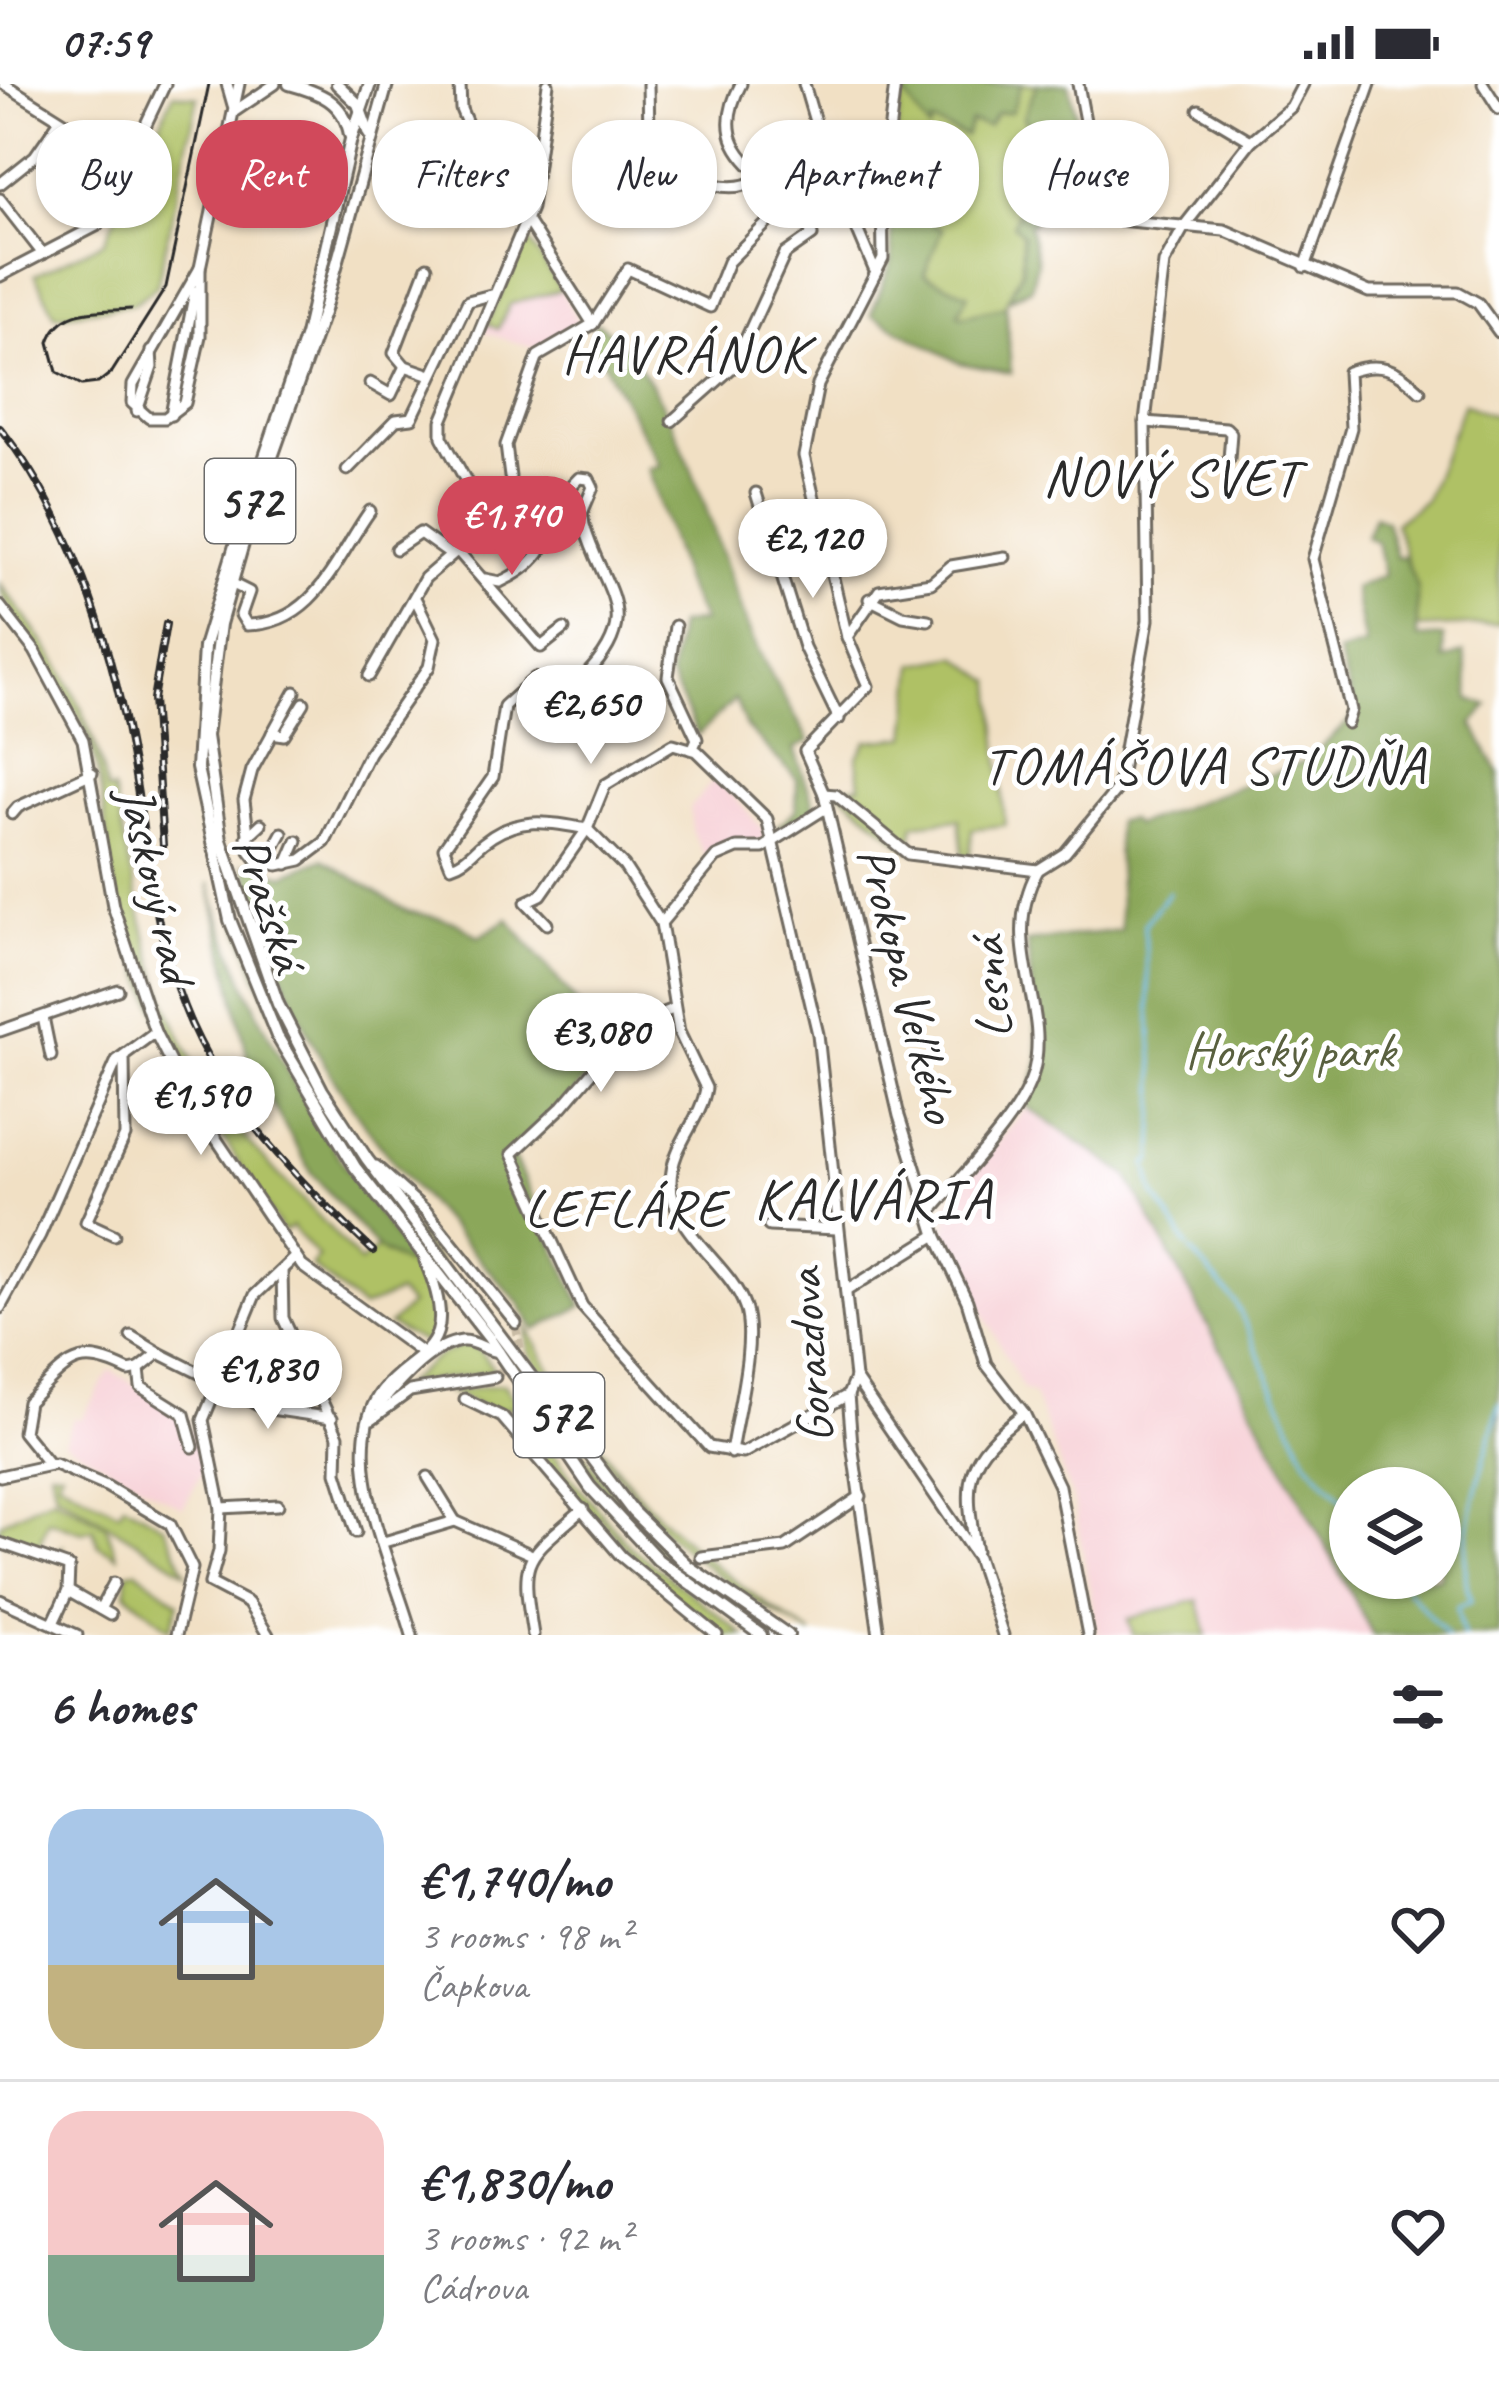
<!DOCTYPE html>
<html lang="en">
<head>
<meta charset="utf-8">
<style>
  :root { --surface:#fff; --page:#f2f2f3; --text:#2b2b33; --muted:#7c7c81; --line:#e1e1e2; --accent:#d1495b }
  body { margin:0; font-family:Caveat,sans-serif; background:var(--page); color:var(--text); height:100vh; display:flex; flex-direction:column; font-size:45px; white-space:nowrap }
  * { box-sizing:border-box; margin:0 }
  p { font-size:39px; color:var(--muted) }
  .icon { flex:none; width:66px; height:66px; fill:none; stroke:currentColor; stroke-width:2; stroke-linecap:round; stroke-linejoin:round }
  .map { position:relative; height:1551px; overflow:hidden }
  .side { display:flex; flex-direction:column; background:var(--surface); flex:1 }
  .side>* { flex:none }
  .hud { position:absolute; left:36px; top:36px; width:1428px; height:108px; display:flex; gap:24px }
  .controls { position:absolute; left:1329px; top:1383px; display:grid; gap:24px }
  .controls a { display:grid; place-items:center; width:132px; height:132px; border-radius:50%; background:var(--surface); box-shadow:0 3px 9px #0004; font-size:60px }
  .price { position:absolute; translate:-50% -102px; padding:0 27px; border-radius:42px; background:#fff; color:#222; font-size:39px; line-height:78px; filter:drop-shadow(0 3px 6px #0008) }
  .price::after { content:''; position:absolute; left:50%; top:72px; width:36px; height:27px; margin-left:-18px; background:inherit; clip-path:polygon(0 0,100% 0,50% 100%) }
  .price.current { background:var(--accent); color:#fff }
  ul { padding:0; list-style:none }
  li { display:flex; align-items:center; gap:36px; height:300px; padding:0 48px }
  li+li { border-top:3px solid var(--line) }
  li span { display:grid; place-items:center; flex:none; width:336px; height:240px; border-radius:36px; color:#555 }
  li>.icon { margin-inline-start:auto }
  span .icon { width:144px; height:144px; fill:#fffc; stroke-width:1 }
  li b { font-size:51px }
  h2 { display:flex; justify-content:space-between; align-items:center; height:144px; padding:0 48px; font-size:51px }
  .pill { padding:0 42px; border-radius:48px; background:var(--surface); box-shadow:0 3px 9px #0004; font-size:42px; line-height:108px }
  .pill.current { background:var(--accent); color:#fff }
  .status { display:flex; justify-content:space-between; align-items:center; height:84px; padding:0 60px; background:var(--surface); direction:ltr }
  .status svg { height:33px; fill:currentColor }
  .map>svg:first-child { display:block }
  .built { fill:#f7cfd5 }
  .green { fill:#afc165; stroke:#6d7648; stroke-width:3 }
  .forest { fill:#8ba75a; stroke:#5b6942; stroke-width:3; fill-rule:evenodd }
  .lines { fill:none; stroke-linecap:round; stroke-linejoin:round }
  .stream { stroke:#71beeb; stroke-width:3 }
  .minor-tunnel { stroke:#c9bca5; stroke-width:9; stroke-dasharray:9 4.5; stroke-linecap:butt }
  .minor-casing { stroke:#706a61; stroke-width:15 }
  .major-casing { stroke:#706a61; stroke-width:16 }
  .minor { stroke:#fff; stroke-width:9 }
  .major { stroke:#fff; stroke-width:10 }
  .tram { stroke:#2b2b2b; stroke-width:3 }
  .rail-casing { stroke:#2b2b2b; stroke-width:8 }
  .rail { stroke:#fff; stroke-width:3; stroke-dasharray:9; stroke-linecap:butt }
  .minor-bridge-casing { stroke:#706a61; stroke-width:15; stroke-linecap:butt }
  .minor-bridge { stroke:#fff; stroke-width:9 }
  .labels { text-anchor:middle; stroke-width:10; stroke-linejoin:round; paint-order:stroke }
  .shield { fill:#fff; stroke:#6b6b6b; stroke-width:3 }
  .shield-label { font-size:48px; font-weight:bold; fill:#2b2b2b }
  .street-label { font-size:51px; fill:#2b2b2b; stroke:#fff }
  .park-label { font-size:51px; fill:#59603f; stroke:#fff }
  .neighbourhood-label { font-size:54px; letter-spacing:3px; fill:#2b2b2b; stroke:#fff }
  .quarter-label { font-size:57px; letter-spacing:3px; fill:#2b2b2b; stroke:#fff }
</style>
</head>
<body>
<div class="status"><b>07:59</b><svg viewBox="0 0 49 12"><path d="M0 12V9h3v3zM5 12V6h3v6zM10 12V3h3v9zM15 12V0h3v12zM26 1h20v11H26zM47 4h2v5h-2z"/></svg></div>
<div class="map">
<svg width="1499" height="1551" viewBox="0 0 1499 1551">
  <rect width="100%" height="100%" fill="#fff"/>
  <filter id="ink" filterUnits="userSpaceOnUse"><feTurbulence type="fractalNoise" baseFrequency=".00833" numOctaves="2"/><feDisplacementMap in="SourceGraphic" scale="24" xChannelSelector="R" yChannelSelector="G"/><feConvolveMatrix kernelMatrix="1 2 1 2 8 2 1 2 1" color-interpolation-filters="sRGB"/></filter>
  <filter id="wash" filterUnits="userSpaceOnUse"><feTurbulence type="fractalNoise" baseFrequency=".004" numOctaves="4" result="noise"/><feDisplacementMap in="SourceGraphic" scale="48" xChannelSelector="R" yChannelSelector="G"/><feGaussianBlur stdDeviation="2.7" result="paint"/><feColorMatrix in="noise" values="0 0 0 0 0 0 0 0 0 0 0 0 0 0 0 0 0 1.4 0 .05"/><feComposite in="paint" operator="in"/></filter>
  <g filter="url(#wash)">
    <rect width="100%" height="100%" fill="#f1e0c4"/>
    <g class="built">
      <path d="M561,206l19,36 -44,23 -53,-17 14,-34 14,6z"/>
      <path d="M716,693l50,56 -7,11 -32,3 -20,13 -15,-28 -2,-24z"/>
      <path d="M1026,1025l102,67 245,459h-275l-24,-132 -40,-109 -11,-5 -81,-156 6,-7 -3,-20z"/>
      <path d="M110,1286l74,44 21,52 -22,42 -119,-66 10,-25 7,3z"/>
    </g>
    <g class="green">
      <path d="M904,0h165l14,62 -32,8 -7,17 6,20 9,9 -30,25 8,37 -6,26 -25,14 5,71 -51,-10 -89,-49 21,-53 -2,-86z"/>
      <path d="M174,9l24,4 -41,189 -24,18 -78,11 -20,-40 69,-33z"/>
      <path d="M527,153l34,53 -51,14 -12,25 -11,-5z"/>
      <path d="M1464,319l35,15v206l-83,4 -2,-44 -19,-61 30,-23z"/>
      <path d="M0,500c53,66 91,123 107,207l6,-1c25,108 41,222 106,314 40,58 97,104 141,159l17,-15 44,25 20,39 -14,32 -38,-19 21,-20 -12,-12 -36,15 -51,-43 7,-8 -26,-30 -9,5c-69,-106 -125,-195 -162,-318 -19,-62 -12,-129 -38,-189 -15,-32 -83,-118 -83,-141z"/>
      <path d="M957,572l36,26 12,143 -33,4 -2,28 -7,-1 -4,-37 -45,5 -3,27 -76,-63 25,-2 -3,-28 10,-17 40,-4 8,-73z"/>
      <path d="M213,744l52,160 42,85 59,94 270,356 72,65 71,47c-17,-3 -33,-17 -47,-26 -114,-74 -166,-177 -245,-281 -63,-82 -131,-161 -183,-251 -44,-78 -72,-161 -91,-249z"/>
      <path d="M526,1242c82,150 144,217 287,309l-79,-46 -67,-55 -85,-102 -54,-81z"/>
      <path d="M466,1260l13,6 16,21 -92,14 35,-29z"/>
      <path d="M503,1300l70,96 60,69 111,86h-19l-92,-71 3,-4 -37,-43 -5,3 -78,-94 -3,-20 -17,6 -48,-20z"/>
      <path d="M50,1386l11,1 -3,9 61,32 5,-9 40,23 22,46 -130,-80z"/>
      <path d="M53,1412l53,29 11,31 -19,-11 -5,-16 -11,3 -34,-12 -10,28 18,5 8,-8 -9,12 -55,-17v-17z"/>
      <path d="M136,1486l43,33 -9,26 -44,-36 1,-20z"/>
      <path d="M1198,1516l9,35h-74l-5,-16z"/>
    </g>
    <g class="forest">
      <path d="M904,0h118l-11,28 -14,1 -9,13 -17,-4 -5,14 -34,-13 -3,7 -27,-40z"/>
      <path d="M1037,0h32l14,62 -32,8 -7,17 -2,-27 -11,-4 1,-11 -9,-12z"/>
      <path d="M1035,85l8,27 9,7 -23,23 8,36 -6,26 -23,10 14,-28v-36l-9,-10z"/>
      <path d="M909,88l-2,25 32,11 -6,17 9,4 -18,46 44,19 -10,19 4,3 44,-10 5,67 -51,-10 -89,-48 21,-54 -2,-86z"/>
      <path d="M596,238c80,52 119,227 155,313 16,36 39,71 58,106l-15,8 22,61 -28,18 -11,-1 19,-17 1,-31 -51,-52 -11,-28 -37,36 -28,-58 8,-52 25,-4 -18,-36 -37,-117 12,-2 -69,-127z"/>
      <path d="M1374,432l12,5 10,36 8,-1 13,30v52l26,-2 1,24 20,-8 6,48 18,5 -15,19 26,50v861h-126l-245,-459 -102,-70 13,-46 -12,-118 94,-12 -5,-109 13,-2 6,6 172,-64 49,-47 -18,-61 27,-8 -11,-57 30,-13 -7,-33 -11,-5zM1350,1404h90v90h-90z"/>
      <path d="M323,775l84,52 49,11 23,15 29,-18 104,127 -49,60 -51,48 70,152 -47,24 -16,-27c-66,-73 -135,-143 -187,-227 -40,-64 -63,-142 -88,-212l40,11z"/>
      <path d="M209,799c43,148 120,267 212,390l-44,-25 -66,-76 -62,-108z"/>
    </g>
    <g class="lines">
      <g class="stream">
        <path d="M1153,1072l3,-59 -12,-172 25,-33"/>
        <path d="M1153,1075l-6,5 7,29 34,54"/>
        <path d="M1191,1167l45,52 71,158 40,43"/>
        <path d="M1349,1422l1,1"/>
        <path d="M1401,1494l2,7"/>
        <path d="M1406,1505l41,46"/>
        <path d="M1463,1551l-6,-28 14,-6c-19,-48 16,-146 28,-197"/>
      </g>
    </g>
  </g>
  <g filter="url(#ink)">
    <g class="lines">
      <path class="minor-tunnel" d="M495,1293l26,-24 -5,-30"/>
      <g class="minor-casing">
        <g id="minor">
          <path d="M4,0l126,79"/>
          <path d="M227,0l6,21"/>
          <path d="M460,0l1,25 10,24 122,191"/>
          <path d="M648,0l1,49c22,36 70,69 111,46"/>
          <path d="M804,0l19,65 51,120"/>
          <path d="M895,0l-13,107 1,68 -65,126 -14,71 43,181 21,49 -63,65 19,43 75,322 37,119 31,66 19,63 38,49 35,73 29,149"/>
          <path d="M1078,0l25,132"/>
          <path d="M1483,0l16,25"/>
          <path d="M1199,26l52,31"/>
          <path d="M235,27l40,-27"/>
          <path d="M651,53l-7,8 8,66"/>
          <path d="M0,100l35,-28 25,-36"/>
          <path d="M0,115l43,55"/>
          <path d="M1059,119l59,17 106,10 145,62h89l20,11 21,29"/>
          <path d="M427,183l-33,86 11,13 26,9"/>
          <path d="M1305,183l65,-183"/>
          <path d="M200,184v68l-15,67 -20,15h-16l-17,-15 1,-18z"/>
          <path d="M200,184l39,-184"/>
          <path d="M0,192l98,-51 67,-141"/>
          <path d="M593,240l35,-55 82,38 18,-45 60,-60"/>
          <path d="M370,299l21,12 14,-29"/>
          <path d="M137,327l15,-44 -1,-16"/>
          <path d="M171,331l24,-124"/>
          <path d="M672,337l61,-54 52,-113 27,-19c-19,-59 -115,-69 -71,-151"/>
          <path d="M1145,338l81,6 5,5 -2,26"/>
          <path d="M347,386l49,-50 16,-2 56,-117 23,-6"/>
          <path d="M510,393l-4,-32 32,-89 55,-32"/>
          <path d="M756,409l48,154 35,72"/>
          <path d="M396,465l24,-16 31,22"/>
          <path d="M457,466l84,97 23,-18"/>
          <path d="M485,495l15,3c67,-31 39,-66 79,-104l10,1 4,8 -11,26 2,12c18,65 62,89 1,151"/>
          <path d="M231,499l18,9 -8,23 6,10c69,-1 89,-67 123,-114"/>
          <path d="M869,515l34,17 25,4"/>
          <path d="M0,522l35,45 48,89 30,166 42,126 31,62 116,172 120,87"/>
          <path d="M675,542l-7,51 29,62 -4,9"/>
          <path d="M847,553l32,-46 52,-8 20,-17 54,-9"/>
          <path d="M369,592l56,-98 64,-55 -47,-86v-16l89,-213 17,-124"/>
          <path d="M535,594l-31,28 -11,71 -49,71 7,18c14,-4 21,-14 32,-23 33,-27 65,-22 104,-14"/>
          <path d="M295,608l-43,78 -8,30 6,51 7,9 21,5 23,-5 24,-18 44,-89 60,-86 6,-28 -19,-39"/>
          <path d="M1347,639l4,-13 -38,-151 38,-131 -3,-56c31,-11 49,-4 72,19"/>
          <path d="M272,649l12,2 20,-32"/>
          <path d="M824,710l12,1 72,59 130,16 27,-17 53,-65 30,-168 -3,-198 19,-159 21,-38 66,-84 40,-34 12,-23"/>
          <path d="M12,730l6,-7 74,-34"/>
          <path d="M587,745l37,37 37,57 18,109 27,56c-5,33 -35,57 -35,94 0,52 59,81 74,125 12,35 -9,109 -14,146"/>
          <path d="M247,753l14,-13"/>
          <path d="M266,778l16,-29"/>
          <path d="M287,780l10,-23"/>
          <path d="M661,839l55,-66 21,-9h26l63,-40"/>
          <path d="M547,840l-21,-22 15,-7 46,-66 18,-44 68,-41 24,7 70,68 51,215 37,344 -7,17 4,49 27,191"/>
          <path d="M673,925l-41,16 -69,81 -51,48 70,152 127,141 34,6 105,-58"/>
          <path d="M43,933l8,39"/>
          <path d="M0,947l118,-41"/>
          <path d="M376,1082l50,45 90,112"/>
          <path d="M930,1129c32,-39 92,-96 104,-143 16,-66 -36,-127 4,-200"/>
          <path d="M769,1142l68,3"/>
          <path d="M114,1151l-28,-13 39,-86 -1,-80"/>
          <path d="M282,1186l1,48 55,118 -1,36 19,60"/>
          <path d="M846,1207l90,-56"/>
          <path d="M0,1224l40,-73 77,-175 38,-28"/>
          <path d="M131,1252l28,17 -20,16 2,18 43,27 9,33"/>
          <path d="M159,1269l54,27"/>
          <path d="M855,1294l122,179 26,78"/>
          <path d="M224,1303l40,21 68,10"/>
          <path d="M465,1315l37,18 119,139 96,79"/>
          <path d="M378,1322c21,-23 51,-61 84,-65 14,-1 23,10 37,11"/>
          <path d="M372,1335l38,-28 85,-14"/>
          <path d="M48,1379l-25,-31 5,-30c40,-38 47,-58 101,-31l10,-2"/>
          <path d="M0,1392l55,-12 51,22 64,38 22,44 -16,67"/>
          <path d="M428,1393l27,44"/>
          <path d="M221,1424l57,-3"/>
          <path d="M384,1458l71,-21 75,33"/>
          <path d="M0,1459l69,24 -1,24 -14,30"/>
          <path d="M976,1467c-13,-73 -12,-92 48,-138"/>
          <path d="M701,1473l84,-10 76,-51"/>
          <path d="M68,1507l42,24"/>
          <path d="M0,1516l77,35"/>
          <path d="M100,1525l14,-26"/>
          <path d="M268,1551l-20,-32 -38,-20 9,-32 2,-43 -18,-88 52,-125 39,-37"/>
          <path d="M412,1551c-17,-61 -54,-135 -47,-199 10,-95 112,-55 60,-175"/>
          <path d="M533,1551c-13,-80 -10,-74 50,-126"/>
        </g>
      </g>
      <g class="major-casing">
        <g id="major">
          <path d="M289,0c30,8 55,17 61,51"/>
          <path d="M337,0l21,20 11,30"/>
          <path d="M387,0l-63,226 -74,209 -30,105 -14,112 15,104 57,164 44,86 45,69 266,353 55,54 100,69"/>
          <path d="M251,414l55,-163 45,-196 19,-55"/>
          <path d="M244,432l-40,131 -7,121 33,152 47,116 78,131 134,171 101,149 68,73 103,75"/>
        </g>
      </g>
      <use href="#minor" class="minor"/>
      <use href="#major" class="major"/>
      <path class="tram" d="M131,225c-32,3 -70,-4 -82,33l8,30 25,13 16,-2 14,-11 54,-85 43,-203"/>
      <g class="rail-casing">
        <g id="rail">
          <path d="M0,344c70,88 110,211 130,320 17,87 21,177 54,259 39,99 114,173 189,244"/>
          <path d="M163,761l-10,-146 13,-75"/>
        </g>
      </g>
      <use href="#rail" class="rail"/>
      <g class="minor-bridge-casing">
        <path id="minor-bridge" d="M213,1296l11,7"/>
      </g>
      <use href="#minor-bridge" class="minor-bridge"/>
    </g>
  </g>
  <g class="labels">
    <g class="shield">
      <rect x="205" y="375" width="90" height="84" rx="9"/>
      <rect x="514" y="1289" width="90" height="84" rx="9"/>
    </g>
    <g class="shield-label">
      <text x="250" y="434">572</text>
      <text x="559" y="1348">572</text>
    </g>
    <g class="street-label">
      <text transform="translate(158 800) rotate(77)" y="18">Jaskový rad</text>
      <text transform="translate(271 819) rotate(72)" y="18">Pražská</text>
      <text transform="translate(909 900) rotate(76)" y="18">Prokopa Veľkého</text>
      <text transform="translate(989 904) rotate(-95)" y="18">Lesná</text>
      <text transform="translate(808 1272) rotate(-94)" y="18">Gorazdova</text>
    </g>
    <g class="park-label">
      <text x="1290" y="983">Horský park</text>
    </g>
    <g class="neighbourhood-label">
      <text x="686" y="287">HAVRÁNOK</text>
      <text x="1172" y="411">NOVÝ SVET</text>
      <text x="1205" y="699">TOMÁŠOVA STUDŇA</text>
      <text x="626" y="1142">LEFLÁRE</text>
    </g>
    <g class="quarter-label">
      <text x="874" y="1134">KALVÁRIA</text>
    </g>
  </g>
</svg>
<div class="controls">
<a><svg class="icon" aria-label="layers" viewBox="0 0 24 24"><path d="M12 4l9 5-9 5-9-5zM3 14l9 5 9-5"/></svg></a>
</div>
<b class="price current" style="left:512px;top:494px">€1,740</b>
<b class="price" style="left:813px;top:517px">€2,120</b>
<b class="price" style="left:591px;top:683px">€2,650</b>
<b class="price" style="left:601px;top:1011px">€3,080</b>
<b class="price" style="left:201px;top:1074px">€1,590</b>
<b class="price" style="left:268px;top:1348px">€1,830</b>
<div class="hud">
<a class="pill">Buy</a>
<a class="pill current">Rent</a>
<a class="pill">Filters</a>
<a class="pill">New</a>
<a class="pill">Apartment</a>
<a class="pill">House</a>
</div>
</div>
<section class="side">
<h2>6 homes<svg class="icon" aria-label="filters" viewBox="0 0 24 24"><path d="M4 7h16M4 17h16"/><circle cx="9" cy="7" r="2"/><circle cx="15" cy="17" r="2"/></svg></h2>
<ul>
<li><span style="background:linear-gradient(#a9c7e8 65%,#c2b280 0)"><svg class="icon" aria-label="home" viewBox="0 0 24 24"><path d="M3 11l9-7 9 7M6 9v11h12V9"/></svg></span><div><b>€1,740/mo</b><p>3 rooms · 98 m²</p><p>Čapkova</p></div><svg class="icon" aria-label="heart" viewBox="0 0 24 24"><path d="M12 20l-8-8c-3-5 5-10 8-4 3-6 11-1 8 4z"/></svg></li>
<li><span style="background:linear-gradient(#f6c9c9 60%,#7fa58c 0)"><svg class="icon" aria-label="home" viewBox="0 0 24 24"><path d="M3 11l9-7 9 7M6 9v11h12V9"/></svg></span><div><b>€1,830/mo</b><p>3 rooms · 92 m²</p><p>Cádrova</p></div><svg class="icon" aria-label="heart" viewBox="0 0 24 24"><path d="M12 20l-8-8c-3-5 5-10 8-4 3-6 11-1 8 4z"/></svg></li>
</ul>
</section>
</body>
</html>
